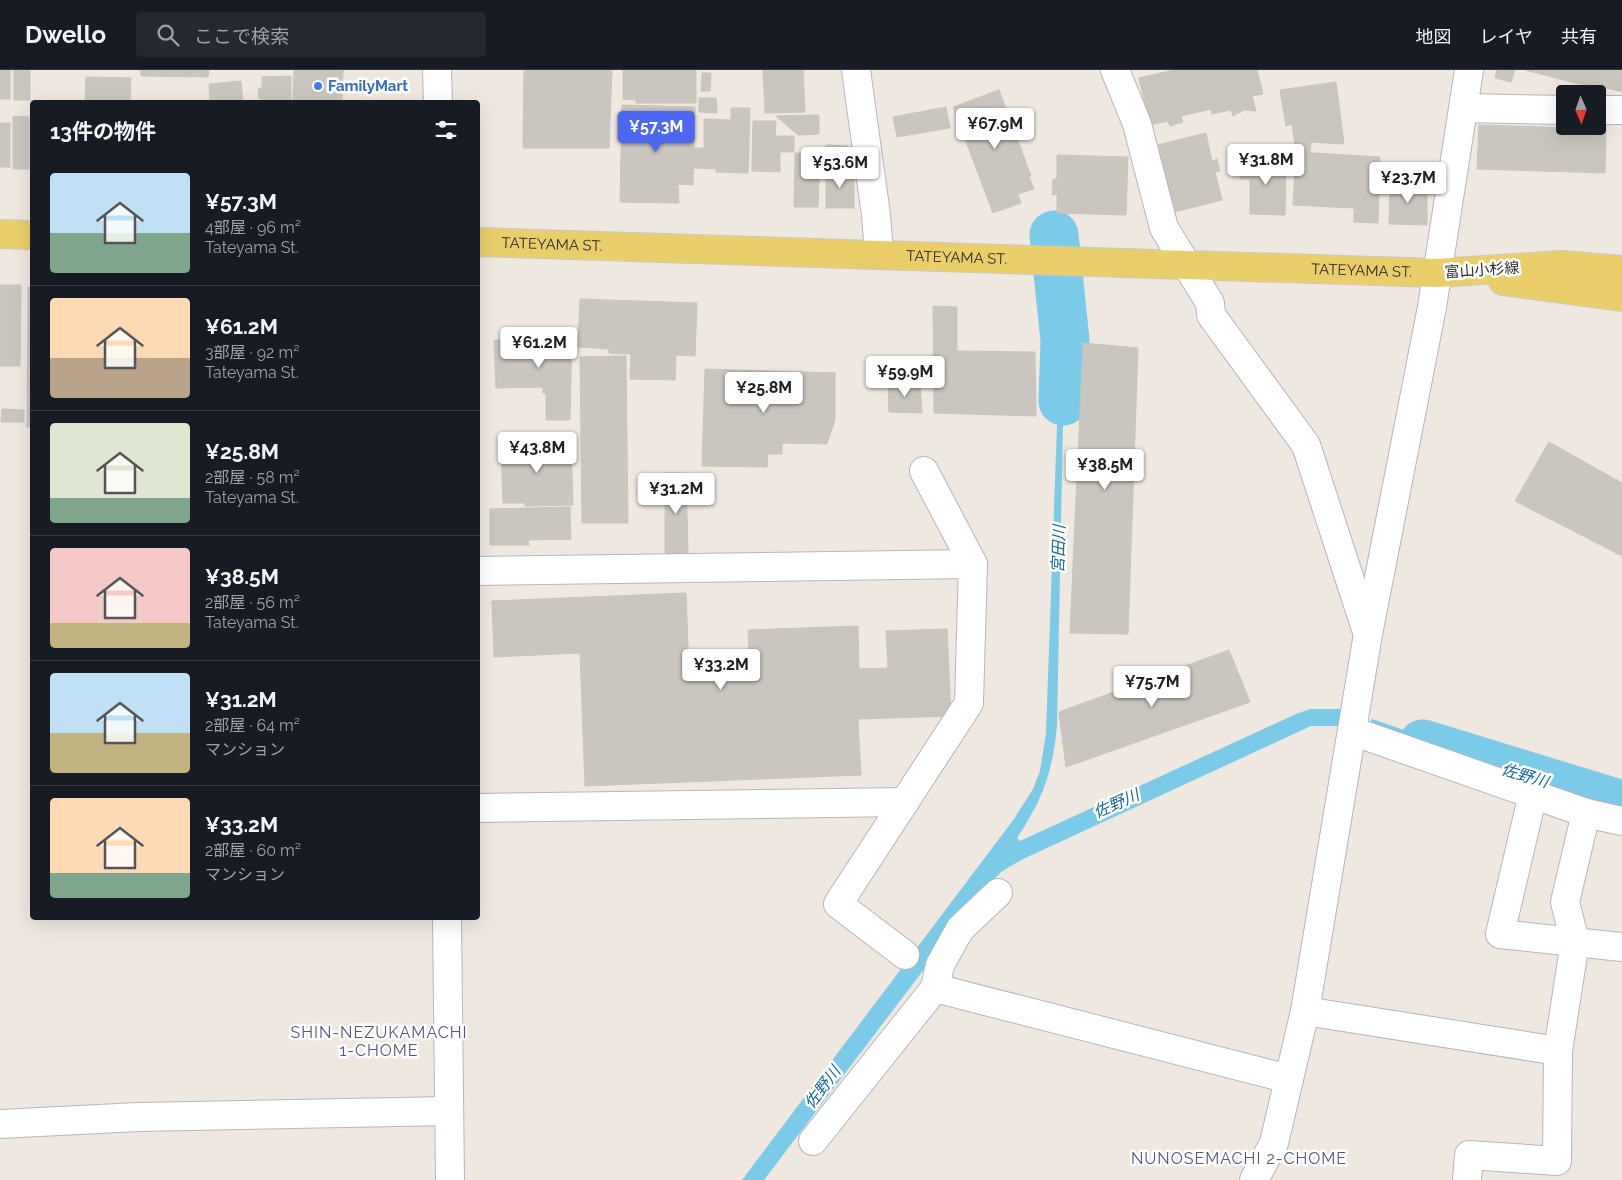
<!DOCTYPE html>
<html lang="ja">
<head>
<meta charset="utf-8">
<style>
  :root { --surface:#171b24; --page:#242831; --text:#f1f3f6; --muted:#9ea1a6; --line:#363941; --accent:#4c68f0 }
  body { margin:0; font-family:Raleway,"Noto Sans JP",sans-serif; background:var(--page); color:var(--text); height:100vh; display:flex; flex-direction:column; font-size:19px; white-space:nowrap }
  * { box-sizing:border-box; margin:0 }
  p { font-size:16px; color:var(--muted) }
  .icon { flex:none; width:28px; height:28px; fill:none; stroke:currentColor; stroke-width:2; stroke-linecap:round; stroke-linejoin:round }
  .map { position:relative; flex:1; overflow:hidden }
  .side { position:absolute; left:30px; top:30px; width:450px; height:820px; display:flex; flex-direction:column; background:var(--surface); border-radius:5px; box-shadow:0 5px 20px #0002 }
  .side>* { flex:none }
  .needle { width:32px; rotate:178deg }
  .fabs { position:absolute; left:1556px; top:15px; display:grid; gap:10px }
  .fabs a { display:grid; place-items:center; width:50px; height:50px; border-radius:5px; background:var(--surface); box-shadow:0 5px 20px #0002; font-size:25px }
  .price { position:absolute; translate:-50% -42px; padding:0 11px; border-radius:5px; background:#fff; color:#222; font-size:16px; line-height:32px; filter:drop-shadow(0 1px 2px #0008) }
  .price::after { content:''; position:absolute; left:50%; top:30px; width:15px; height:11px; margin-left:-8px; background:inherit; clip-path:polygon(0 0,100% 0,50% 100%) }
  .price.selected { background:var(--accent); color:#fff }
  ul { padding:0; list-style:none }
  li { display:flex; align-items:center; gap:15px; height:125px; padding:0 20px }
  li+li { border-top:1px solid var(--line) }
  li span { display:grid; place-items:center; flex:none; width:140px; height:100px; border-radius:5px; color:#555 }
  li>.icon { margin-inline-start:auto }
  span .icon { width:60px; height:60px; fill:#fffc; stroke-width:1 }
  li b { font-size:21px }
  h2 { display:flex; justify-content:space-between; align-items:center; height:60px; padding:0 20px; font-size:21px }
  header { display:flex; align-items:center; gap:30px; box-sizing:border-box; height:70px; padding:0 25px; background:var(--surface); border-bottom:1px solid var(--line) }
  header strong { font-size:24px }
  nav { display:flex; gap:28px; margin-inline-start:auto; font-size:18px }
  .search { width:350px; height:45px; background:var(--page); display:flex; align-items:center; gap:12px; box-sizing:border-box; padding:0 18px; border-radius:5px; color:var(--muted); font-size:19px }
  .map>svg:first-child { display:block }
  .water { fill:#7bcae8 }
  .lines { fill:none; stroke-linecap:round; stroke-linejoin:round }
  .river { stroke:#7bcae8; stroke-width:49 }
  .building { fill:#cac6bf; stroke:#c9c4ba }
  .minor-casing { stroke:#b4b6bf; stroke-width:30 }
  .tertiary-casing { stroke:#b4b6bf; stroke-width:30 }
  .primary-casing { stroke:#c8c8c8; stroke-width:30 }
  .minor { stroke:#fff; stroke-width:28 }
  .tertiary { stroke:#fff; stroke-width:28 }
  .primary { stroke:#e9ce6a; stroke-width:28 }
  .shop-dot { fill:#3f7fe0; stroke:#fff; stroke-width:2 }
  .labels { text-anchor:middle; stroke-width:5; stroke-linejoin:round; paint-order:stroke }
  .shop-label { font-size:15px; font-weight:bold; fill:#366cbe; stroke:#fff; text-anchor:start }
  .street-label { font-size:15px; fill:#2d2d2d; stroke:#fff }
  .water-label { font-size:16px; font-style:italic; fill:#166999; stroke:#fff }
  .neighbourhood-label { font-size:16px; letter-spacing:1px; fill:#4f577c; stroke:#fff }
</style>
</head>
<body>
<header>
<strong>Dwello</strong>
<div class="search"><svg class="icon" aria-label="search" viewBox="0 0 24 24"><circle cx="10" cy="10" r="6"/><path d="M15 15l6 6"/></svg>ここで検索</div>
<nav><a>地図</a><a>レイヤ</a><a>共有</a></nav>
</header>
<div class="map">
<svg width="1622" height="1110" viewBox="0 0 1622 1110">
  <rect width="100%" height="100%" fill="#eee8e1"/>
  <g class="water">
    <path d="M1061,261l10,8 -7,33 -7,353c-4,46 -14,74 -40,113l3,3 276,-127 14,-5h37l-5,17h-31l-290,134 -20,12 -13,13 -224,295h-22l272,-361 19,-30 7,-18 6,-38 14,-392 -6,-2z"/>
    <path d="M1372,649l116,40 -15,12 -107,-38z"/>
    <path d="M1500,694l98,29 -13,15 -83,-28z"/>
  </g>
  <g class="lines">
    <g class="river">
      <path d="M1054,165l11,105 -2,61"/>
      <path d="M1423,674l199,61"/>
    </g>
  </g>
  <g class="building">
    <rect x="0" y="0" width="10" height="29"/>
    <rect x="14" y="0" width="16" height="30"/>
    <path d="M141,0h68l-1,7 -67,-1z"/>
    <path d="M294,0h49l-1,32h-49z"/>
    <path d="M524,0h88l-3,78h-86z"/>
    <path d="M623,0h73v33h-60v-3l-13,-1z"/>
    <path d="M763,0h40l2,42 -40,1z"/>
    <path d="M1174,0h83l6,24 -11,2 4,15 -12,-1 -11,6 -2,-6 -19,4 -1,-5 -30,7 2,6 -13,4 -2,-5 -18,4 -11,-47z"/>
    <path d="M1497,0h18l-4,12 -16,-4z"/>
    <path d="M1525,0h97v22l-23,-6v3z"/>
    <path d="M702,3h9l-1,18h-9z"/>
    <path d="M291,6v26h-29v-3l-4,-1 1,-10h3v-11z"/>
    <path d="M86,7l45,1 -1,24h-45z"/>
    <path d="M241,11l2,21h-33l-1,-18z"/>
    <path d="M1336,12l8,62 -33,-2 -1,11 -14,-1 -4,-28 -6,2 -6,-36z"/>
    <path d="M999,20l32,86 -2,1 5,12 -16,5 3,9 -28,10 -40,-106z"/>
    <path d="M699,28h17l1,15 -18,-1z"/>
    <path d="M622,35l73,2 -2,78 -15,-1 1,19 -59,-1z"/>
    <path d="M946,37l4,21 -53,9 -4,-20z"/>
    <path d="M731,38h19l-2,65 -32,-1v-3l-22,-1 1,-20h9v-29l27,1z"/>
    <path d="M819,45v19l-21,1 -22,-19z"/>
    <path d="M13,46l16,1v52h-16z"/>
    <path d="M753,51h23l-1,15h19v16h-14v20l-28,-1z"/>
    <rect x="0" y="53" width="10" height="44"/>
    <path d="M1479,55l127,4 -1,44 -128,-4z"/>
    <path d="M1206,63l6,28 5,-2 3,12 -5,1 7,28 -48,12 -16,-67z"/>
    <path d="M826,75l22,1 -1,22h-21z"/>
    <path d="M1296,82l84,5 -2,66 -24,-1v-14l-61,-3z"/>
    <path d="M795,83l25,1 -2,53h-24z"/>
    <path d="M1057,85l71,2 -2,58 -69,-2v-19l-5,1 1,-16h4z"/>
    <path d="M1257,89h29l-1,56 -35,-1v-35h-10l-1,-17h18z"/>
    <path d="M826,100l28,1v37h-28z"/>
    <path d="M1390,111h19v5h18v39l-38,-1z"/>
    <path d="M0,215h21l-1,81h-20z"/>
    <path d="M28,217h4v140h-5z"/>
    <path d="M580,229l117,4 -2,53 -19,-1 -1,25 -45,-1 1,-25 -22,-1v-4l-31,-2z"/>
    <path d="M933,236l24,1v44l78,1 1,64 -102,-3z"/>
    <path d="M543,261l29,1 -2,88h-24v-27h-3v-6l-47,1 -2,-48h49z"/>
    <path d="M1083,273l55,5 -10,286 -58,-1z"/>
    <path d="M626,286l2,167h-46l-2,-166z"/>
    <path d="M705,299l130,4v47l-8,24 -45,-1v11h-14l-1,13 -65,-1z"/>
    <path d="M888,314h32l2,29 -33,-1z"/>
    <path d="M2,339l22,1v12h-23z"/>
    <path d="M1549,372l73,41v73l-107,-55z"/>
    <path d="M571,373l2,62 -48,1v-3h-22l-2,-59z"/>
    <path d="M665,403h21l2,82h-23z"/>
    <path d="M570,437l1,32 -43,1 1,5h-39v-36z"/>
    <path d="M686,523l3,82 61,-2 -2,-43 110,-4 1,43 29,-1 -2,-37 61,-2 4,87 -93,3 3,56 -276,11 -5,-133 -86,4 -2,-56z"/>
    <path d="M1229,580l21,52 -184,65 -7,-55z"/>
  </g>
  <g class="lines">
    <g class="minor-casing">
      <g id="minor">
        <path d="M856,0l20,145 3,39"/>
        <path d="M1115,0l22,54 27,104 46,75 1,12 95,130 61,187"/>
        <path d="M1464,38l101,2"/>
        <path d="M1598,40h24"/>
        <path d="M924,401l49,93"/>
        <path d="M478,501l495,-7 -4,139 -131,201 67,51"/>
        <path d="M1352,661l234,82 36,8"/>
        <path d="M1533,724l-33,140 122,13"/>
        <path d="M478,738l427,-6"/>
        <path d="M935,918l5,-23 20,-36 38,-36"/>
        <path d="M1305,941l253,40"/>
        <path d="M0,1054l138,-7 311,-6"/>
        <path d="M813,1071l122,-153 354,91"/>
        <path d="M1254,1110l20,-37 31,-132 63,-377 64,-327 37,-237"/>
        <path d="M1467,1110l2,-25 88,6 1,-110 17,-109 -10,-40 21,-89"/>
      </g>
    </g>
    <g class="tertiary-casing">
      <g id="tertiary">
        <path d="M437,0l1,32"/>
        <path d="M447,848l3,262"/>
      </g>
    </g>
    <g class="primary-casing">
      <g id="primary">
        <path d="M0,164l32,1"/>
        <path id="s1" d="M478,172l959,31 125,-8 60,5"/>
        <path d="M1503,211l119,16"/>
      </g>
    </g>
    <use href="#minor" class="minor"/>
    <use href="#tertiary" class="tertiary"/>
    <use href="#primary" class="primary"/>
  </g>
  <circle class="shop-dot" cx="318" cy="16" r="5"/>
  <g class="labels">
    <g class="shop-label">
      <text x="328" y="21">FamilyMart</text>
    </g>
    <g class="street-label">
      <text dy="5" stroke="none"><textPath href="#s1" startOffset="74">TATEYAMA ST.</textPath></text>
      <text dy="5" stroke="none"><textPath href="#s1" startOffset="479">TATEYAMA ST.</textPath></text>
      <text dy="5" stroke="none"><textPath href="#s1" startOffset="884">TATEYAMA ST.</textPath></text>
      <text transform="translate(1482 200) rotate(-4)" y="5">富山小杉線</text>
    </g>
    <g class="water-label">
      <text transform="translate(1058 479) rotate(-88)" y="6">宮田川</text>
      <text transform="translate(1525 705) rotate(17)" y="6">佐野川</text>
      <text transform="translate(1116 733) rotate(-24)" y="6">佐野川</text>
      <text transform="translate(822 1017) rotate(-53)" y="6">佐野川</text>
    </g>
    <g class="neighbourhood-label">
      <text x="379" y="968">SHIN-NEZUKAMACHI<tspan x="379" dy="18">1-CHOME</tspan></text>
      <text x="1239" y="1094">NUNOSEMACHI 2-CHOME</text>
    </g>
  </g>
</svg>
<div class="fabs">
<a><svg class="needle" viewBox="-14 -14 28 28"><path d="M0-13l5 13h-10z" fill="#e53935"/><path d="M0 13l5-13h-10z" fill="#9ea1a6"/></svg></a>
</div>
<b class="price" style="left:995px;top:80px">¥67.9M</b>
<b class="price selected" style="left:656px;top:83px">¥57.3M</b>
<b class="price" style="left:1266px;top:116px">¥31.8M</b>
<b class="price" style="left:840px;top:119px">¥53.6M</b>
<b class="price" style="left:1408px;top:134px">¥23.7M</b>
<b class="price" style="left:539px;top:299px">¥61.2M</b>
<b class="price" style="left:905px;top:328px">¥59.9M</b>
<b class="price" style="left:764px;top:344px">¥25.8M</b>
<b class="price" style="left:537px;top:404px">¥43.8M</b>
<b class="price" style="left:1105px;top:421px">¥38.5M</b>
<b class="price" style="left:676px;top:445px">¥31.2M</b>
<b class="price" style="left:721px;top:621px">¥33.2M</b>
<b class="price" style="left:1152px;top:638px">¥75.7M</b>
<section class="side">
<h2>13件の物件<svg class="icon" aria-label="filters" viewBox="0 0 24 24"><path d="M4 7h16M4 17h16"/><circle cx="9" cy="7" r="2"/><circle cx="15" cy="17" r="2"/></svg></h2>
<ul>
<li><span style="background:linear-gradient(#bfe0f5 60%,#7fa58c 0)"><svg class="icon" aria-label="home" viewBox="0 0 24 24"><path d="M3 11l9-7 9 7M6 9v11h12V9"/></svg></span><div><b>¥57.3M</b><p>4部屋 · 96 m²</p><p>Tateyama St.</p></div></li>
<li><span style="background:linear-gradient(#ffd9b3 60%,#b9a48a 0)"><svg class="icon" aria-label="home" viewBox="0 0 24 24"><path d="M3 11l9-7 9 7M6 9v11h12V9"/></svg></span><div><b>¥61.2M</b><p>3部屋 · 92 m²</p><p>Tateyama St.</p></div></li>
<li><span style="background:linear-gradient(#dfe7d0 75%,#7fa58c 0)"><svg class="icon" aria-label="home" viewBox="0 0 24 24"><path d="M3 11l9-7 9 7M6 9v11h12V9"/></svg></span><div><b>¥25.8M</b><p>2部屋 · 58 m²</p><p>Tateyama St.</p></div></li>
<li><span style="background:linear-gradient(#f6c9c9 75%,#c2b280 0)"><svg class="icon" aria-label="home" viewBox="0 0 24 24"><path d="M3 11l9-7 9 7M6 9v11h12V9"/></svg></span><div><b>¥38.5M</b><p>2部屋 · 56 m²</p><p>Tateyama St.</p></div></li>
<li><span style="background:linear-gradient(#bfe0f5 60%,#c2b280 0)"><svg class="icon" aria-label="home" viewBox="0 0 24 24"><path d="M3 11l9-7 9 7M6 9v11h12V9"/></svg></span><div><b>¥31.2M</b><p>2部屋 · 64 m²</p><p>マンション</p></div></li>
<li><span style="background:linear-gradient(#ffd9b3 75%,#7fa58c 0)"><svg class="icon" aria-label="home" viewBox="0 0 24 24"><path d="M3 11l9-7 9 7M6 9v11h12V9"/></svg></span><div><b>¥33.2M</b><p>2部屋 · 60 m²</p><p>マンション</p></div></li>
</ul>
</section>
</div>
</body>
</html>
